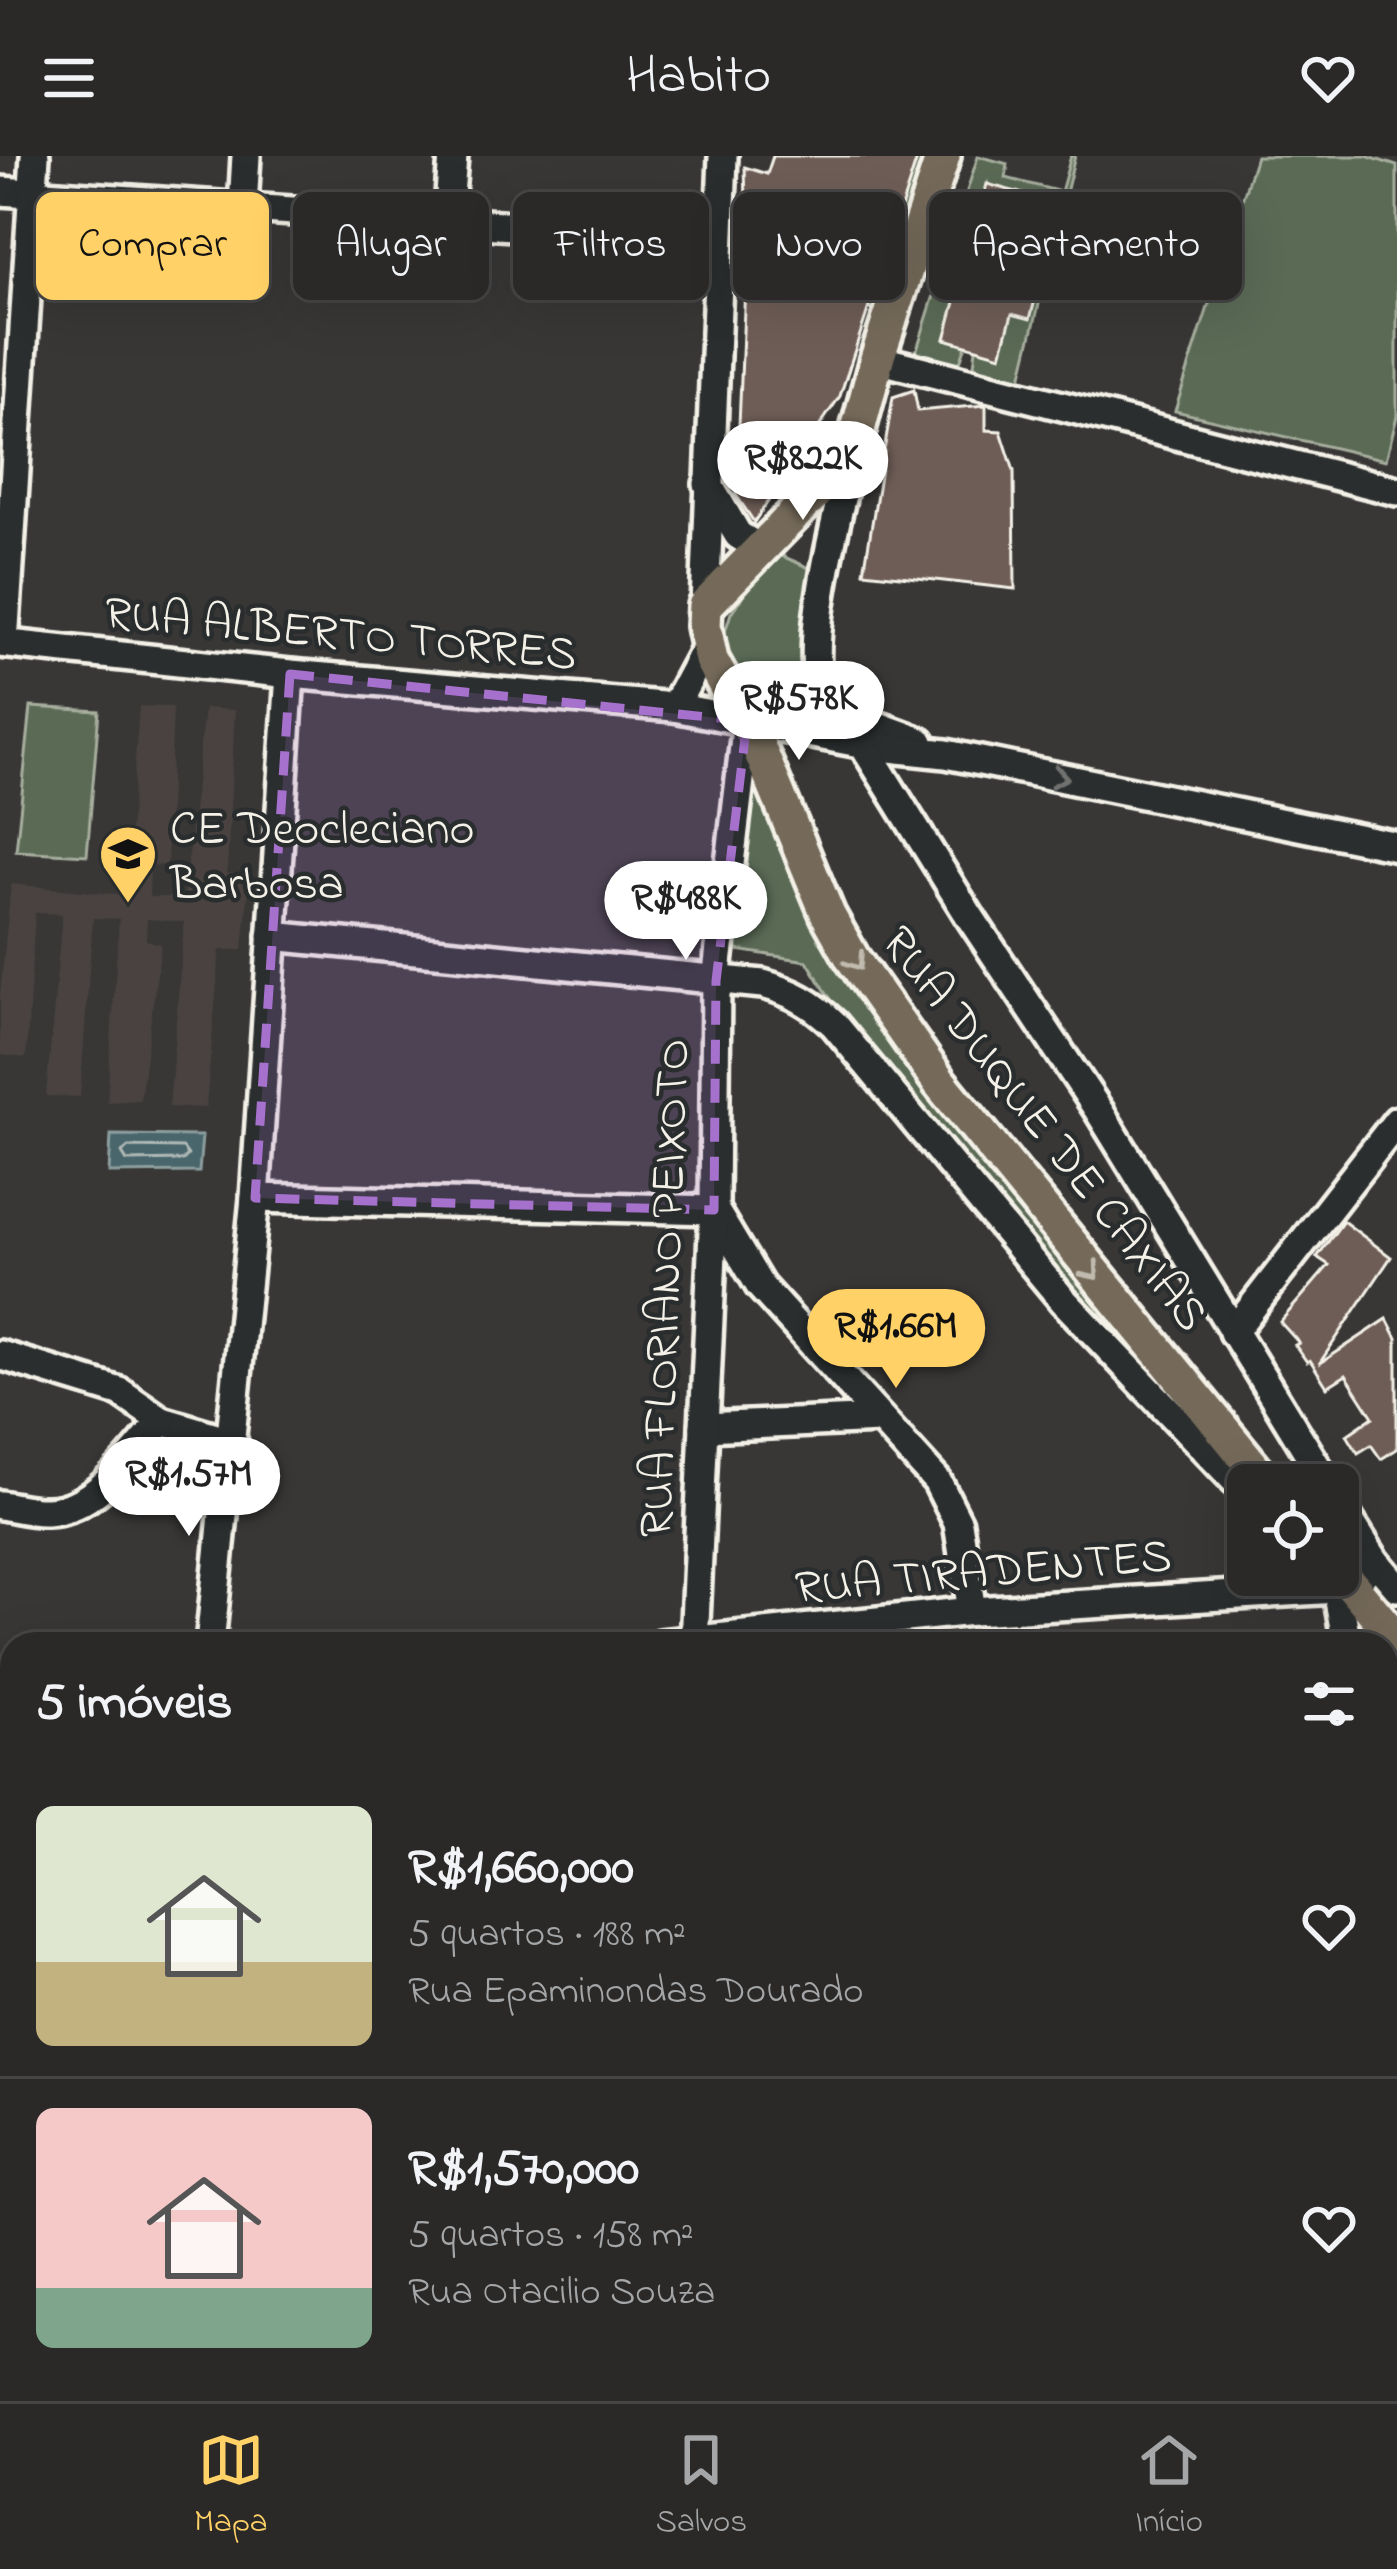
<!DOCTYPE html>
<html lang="pt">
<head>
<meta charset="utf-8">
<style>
  :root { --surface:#2a2928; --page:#323130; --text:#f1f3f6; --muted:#a5a6a8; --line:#464545; --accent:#ffd166 }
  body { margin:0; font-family:"Indie Flower",sans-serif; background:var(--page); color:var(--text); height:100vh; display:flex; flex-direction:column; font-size:45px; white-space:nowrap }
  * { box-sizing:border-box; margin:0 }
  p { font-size:39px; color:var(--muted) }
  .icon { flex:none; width:66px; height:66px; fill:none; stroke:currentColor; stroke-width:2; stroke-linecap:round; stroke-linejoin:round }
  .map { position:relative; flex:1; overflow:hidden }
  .side { position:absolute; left:0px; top:1476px; width:1398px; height:771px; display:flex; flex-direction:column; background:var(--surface); border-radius:36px 36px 0 0; box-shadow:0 12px 48px #0002,0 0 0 3px var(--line) }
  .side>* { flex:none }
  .hud { position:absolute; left:36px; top:36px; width:1326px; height:108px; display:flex; gap:24px }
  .tools { position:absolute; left:1227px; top:1308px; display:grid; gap:24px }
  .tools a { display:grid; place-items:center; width:132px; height:132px; border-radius:18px; background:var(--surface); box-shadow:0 12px 48px #0002,0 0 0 3px var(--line); font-size:60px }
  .price { position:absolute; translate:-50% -102px; padding:0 27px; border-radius:42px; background:#fff; color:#222; font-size:39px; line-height:78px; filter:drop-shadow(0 3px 6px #0008) }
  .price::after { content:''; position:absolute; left:50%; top:72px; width:36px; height:27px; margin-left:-18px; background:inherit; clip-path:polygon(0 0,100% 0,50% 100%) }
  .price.selected { background:var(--accent); color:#111 }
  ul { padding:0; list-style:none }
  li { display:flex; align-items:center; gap:36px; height:300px; padding:0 36px }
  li+li { border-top:3px solid var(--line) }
  li span { display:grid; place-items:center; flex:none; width:336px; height:240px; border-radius:18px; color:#555 }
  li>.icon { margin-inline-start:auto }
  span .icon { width:144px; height:144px; fill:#fffc; stroke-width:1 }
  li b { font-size:51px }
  h2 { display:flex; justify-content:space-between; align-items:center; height:144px; padding:0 36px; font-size:51px }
  .tag { padding:0 42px; border-radius:18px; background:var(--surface); box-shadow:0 12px 48px #0002,0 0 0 3px var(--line); font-size:42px; line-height:108px }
  .tag.selected { background:var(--accent); color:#111 }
  header { display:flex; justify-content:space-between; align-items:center; height:156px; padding:0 36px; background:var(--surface); font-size:54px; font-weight:600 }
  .menu { display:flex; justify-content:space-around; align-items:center; height:168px; border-top:3px solid var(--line); background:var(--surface); font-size:33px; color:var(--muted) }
  .menu a { display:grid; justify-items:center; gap:6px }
  .menu .selected { color:var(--accent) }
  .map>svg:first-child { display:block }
  .built { fill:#484240 }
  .green { fill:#5a6b55; stroke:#a7ae9e; stroke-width:3 }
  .water { fill:#49666c; stroke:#8d9e9e; stroke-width:3 }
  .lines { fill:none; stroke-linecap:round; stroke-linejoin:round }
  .shore { stroke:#b0b9b6; stroke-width:3 }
  .building { fill:#6e5d57; stroke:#f4f1e8; stroke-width:3 }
  .minor-casing { stroke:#f4f1e8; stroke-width:36 }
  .major-casing { stroke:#f4f1e8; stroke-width:42 }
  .minor { stroke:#2a2d2e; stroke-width:27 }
  .major { stroke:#746a5a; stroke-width:33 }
  .oneway { stroke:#71726f }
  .oneway2 { stroke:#c1bbaf }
  .marked { fill:#a571cd; fill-opacity:0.2; stroke:#a571cd; stroke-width:9; stroke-dasharray:24 15; stroke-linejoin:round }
  .labels { text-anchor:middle; stroke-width:9; stroke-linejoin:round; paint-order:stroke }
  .street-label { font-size:48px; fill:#f4f1e8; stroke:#2a2d2e }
  .poi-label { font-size:48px; fill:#f4f1e8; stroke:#2a2d2e; text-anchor:start }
</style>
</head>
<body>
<header><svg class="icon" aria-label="menu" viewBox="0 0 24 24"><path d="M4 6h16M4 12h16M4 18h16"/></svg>Habito<svg class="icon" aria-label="heart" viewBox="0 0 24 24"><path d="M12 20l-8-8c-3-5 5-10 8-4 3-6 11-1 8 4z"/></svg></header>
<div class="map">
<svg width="1397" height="2245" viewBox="0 0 1397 2245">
  <rect width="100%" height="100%" fill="#383736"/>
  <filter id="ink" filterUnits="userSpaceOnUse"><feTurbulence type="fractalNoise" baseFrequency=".00833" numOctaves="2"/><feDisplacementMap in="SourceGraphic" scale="24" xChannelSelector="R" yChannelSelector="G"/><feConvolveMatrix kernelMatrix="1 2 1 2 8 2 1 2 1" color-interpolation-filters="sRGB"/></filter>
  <g filter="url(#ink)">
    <path class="built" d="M139,550l34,1 -6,158 -17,1 -1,31h35l20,-189 31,2 -8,163 23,3 -7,74h-23l-14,158 -37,-1 15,-185 -37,-3 -1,21 15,4 -21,156 -33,2 12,-183 -26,-1 -13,179 -34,-1 16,-182 -27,-1 -9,145 -26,-3v-61l11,-110 114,11z"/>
    <g class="green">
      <path d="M918,0h13l-48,151 -17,3 -125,-43 6,-29 79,26 -7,5 -66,-26 -8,24 125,36z"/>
      <path d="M978,0l30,8 -2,14 55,14 10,-36h4l-58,239 -45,-12 4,-35 25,6 11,-40 18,4 10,-37 -16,-4 -36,-93 -43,155 21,6 -12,34 -43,-11z"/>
      <path d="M1256,0h110l31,10v250l-11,44 -211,-49z"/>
      <path d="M775,397l37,16c-7,46 -23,98 -1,141l-40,-15 -38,-22 -11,-32 9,-28z"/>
      <path d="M31,551l68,4 -12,144 -71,-4z"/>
      <path d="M765,622l62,154 421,553 -392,-445 -49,-79 -70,-11 -2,-24 11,-125z"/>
    </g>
    <path class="water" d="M111,979l91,1 -3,36 -90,1z"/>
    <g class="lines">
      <path class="shore" d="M128,991l55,1 5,7 -5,5 -56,1 -5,-8z"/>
    </g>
    <g class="building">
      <path d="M773,0h145l-78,240 -86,126 -18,-27 11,-257 -2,-71 22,7z"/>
      <path d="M987,28l58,16 -21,77 16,4 -10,38 -18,-5 -11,41 -56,-16z"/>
      <path d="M914,234l4,21 68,-6v25l15,1 13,40 1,118 -151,-17 29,-175z"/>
      <path d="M1343,1065l48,36 -72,107 68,-45 10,19v111l-16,10 -10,-14 -13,8 -11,-18 26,-18 -27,-42 -19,12 -17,-27 -3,2 -12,-17 4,-2 -19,-21 49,-57 -12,-8z"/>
    </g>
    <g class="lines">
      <g class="minor-casing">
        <g id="minor">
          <path d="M0,35l719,49"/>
          <path d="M243,51l3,-51"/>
          <path d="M448,65l5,-65"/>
          <path d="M877,203l520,132"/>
          <path d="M851,300c-10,46 -56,210 -23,243 23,22 64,30 92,43"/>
          <path d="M708,328l30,51 23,14"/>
          <path d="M705,450l18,-450"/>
          <path d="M0,487l290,31 384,33 206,40 66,7 451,92"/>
          <path d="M4,487l31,-487"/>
          <path d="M674,551l33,-62"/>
          <path d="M862,587l108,174 129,194 229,374"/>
          <path d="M272,780l491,48c29,8 49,19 71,40l229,276 185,194"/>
          <path d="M255,1042l459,12"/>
          <path d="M715,1055l45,75 177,195 21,42 14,88"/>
          <path d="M1233,1176l164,-211"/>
          <path d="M0,1199l120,37 42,29 71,21"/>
          <path d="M704,1271l176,-8"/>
          <path d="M1338,1346l37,59 22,26"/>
          <path d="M0,1349c15,2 32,7 47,6 49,-1 85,-56 115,-90"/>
          <path d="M1327,1422l10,11 10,55"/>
          <path d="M210,1488l45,-446 35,-524"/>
          <path d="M660,1488l312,-33 365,-22 15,-3 23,-25"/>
          <path d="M694,1488l20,-434 2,-229 31,-260"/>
          <path d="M0,1534h12"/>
          <path d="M1386,1726l11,40"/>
          <path d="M0,1943l12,-2"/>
          <path d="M1386,2041l11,-4"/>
          <path d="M1386,2207h11"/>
          <path d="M1017,2235l5,10"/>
          <path d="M1161,2235l4,10"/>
          <path d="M1212,2235l4,10"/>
          <path d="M1373,2235v10"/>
          <path d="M896,2245l26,-10"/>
        </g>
      </g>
      <g class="major-casing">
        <g id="major">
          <path d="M943,0l-66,203 -26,97 -146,150 -1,20 7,34 45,81 72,174 24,43 88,125 328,402"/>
          <path d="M1338,1413l59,71"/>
        </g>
      </g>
      <use href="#minor" class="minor"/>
      <use href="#major" class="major"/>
    </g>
    <defs><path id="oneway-chevron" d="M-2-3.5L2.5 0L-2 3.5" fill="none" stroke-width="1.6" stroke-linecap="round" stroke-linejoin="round" transform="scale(3)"/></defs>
    <use class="oneway" href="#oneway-chevron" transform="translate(1060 621) rotate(11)"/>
    <g class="oneway2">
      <use href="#oneway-chevron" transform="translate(856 806) rotate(57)"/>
      <use href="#oneway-chevron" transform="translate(1092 1116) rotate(50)"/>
    </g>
  </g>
  <path class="marked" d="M290,518l457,47 -31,260 -2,229 -459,-12z"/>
  <defs>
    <g id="school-pin" transform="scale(3)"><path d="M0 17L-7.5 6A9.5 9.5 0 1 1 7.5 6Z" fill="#ffd166" stroke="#2a2d2e"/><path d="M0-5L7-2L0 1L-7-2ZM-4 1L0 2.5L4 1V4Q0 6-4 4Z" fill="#111"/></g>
  </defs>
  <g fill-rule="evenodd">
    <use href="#school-pin" x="128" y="698"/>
  </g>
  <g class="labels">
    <g class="street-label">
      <text transform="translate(341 475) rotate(5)" y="17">RUA ALBERTO TORRES</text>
      <text transform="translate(1047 971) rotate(52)" y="17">RUA DUQUE DE CAXIAS</text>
      <text transform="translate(662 1132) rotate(-88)" y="17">RUA FLORIANO PEIXOTO</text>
      <text transform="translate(983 1413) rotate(-5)" y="17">RUA TIRADENTES</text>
    </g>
    <g class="poi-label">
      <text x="170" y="687">CE Deocleciano<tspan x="170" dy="55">Barbosa</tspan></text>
    </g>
  </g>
</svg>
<div class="tools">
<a><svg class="icon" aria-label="locate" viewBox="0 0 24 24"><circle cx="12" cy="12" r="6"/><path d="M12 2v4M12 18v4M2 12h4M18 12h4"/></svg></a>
</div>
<b class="price" style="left:803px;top:367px">R$822K</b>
<b class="price" style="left:799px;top:607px">R$578K</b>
<b class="price" style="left:686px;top:807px">R$488K</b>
<b class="price selected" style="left:896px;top:1235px">R$1.66M</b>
<b class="price" style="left:189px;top:1383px">R$1.57M</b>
<div class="hud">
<a class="tag selected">Comprar</a>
<a class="tag">Alugar</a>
<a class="tag">Filtros</a>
<a class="tag">Novo</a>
<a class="tag">Apartamento</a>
</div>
<section class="side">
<h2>5 imóveis<svg class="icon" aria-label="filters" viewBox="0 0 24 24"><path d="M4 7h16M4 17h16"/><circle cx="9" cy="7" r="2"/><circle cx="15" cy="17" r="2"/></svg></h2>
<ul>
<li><span style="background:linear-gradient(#dfe7d0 65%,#c2b280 0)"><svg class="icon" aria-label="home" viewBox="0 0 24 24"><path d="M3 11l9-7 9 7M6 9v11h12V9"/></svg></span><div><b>R$1,660,000</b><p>5 quartos · 188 m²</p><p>Rua Epaminondas Dourado</p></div><svg class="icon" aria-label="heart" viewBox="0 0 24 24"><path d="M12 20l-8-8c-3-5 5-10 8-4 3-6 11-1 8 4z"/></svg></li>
<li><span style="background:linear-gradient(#f6c9c9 75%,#7fa58c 0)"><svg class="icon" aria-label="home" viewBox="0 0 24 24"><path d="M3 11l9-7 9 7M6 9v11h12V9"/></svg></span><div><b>R$1,570,000</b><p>5 quartos · 158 m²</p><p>Rua Otacilio Souza</p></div><svg class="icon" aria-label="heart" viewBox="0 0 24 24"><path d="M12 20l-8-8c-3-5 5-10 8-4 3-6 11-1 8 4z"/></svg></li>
</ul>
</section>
</div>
<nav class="menu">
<a class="selected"><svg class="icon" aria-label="map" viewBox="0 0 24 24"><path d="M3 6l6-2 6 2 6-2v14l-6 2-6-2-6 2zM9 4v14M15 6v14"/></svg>Mapa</a>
<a><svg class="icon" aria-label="saved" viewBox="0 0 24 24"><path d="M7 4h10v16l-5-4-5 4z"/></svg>Salvos</a>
<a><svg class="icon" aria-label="home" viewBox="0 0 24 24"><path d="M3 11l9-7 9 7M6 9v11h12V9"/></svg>Início</a>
</nav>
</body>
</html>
